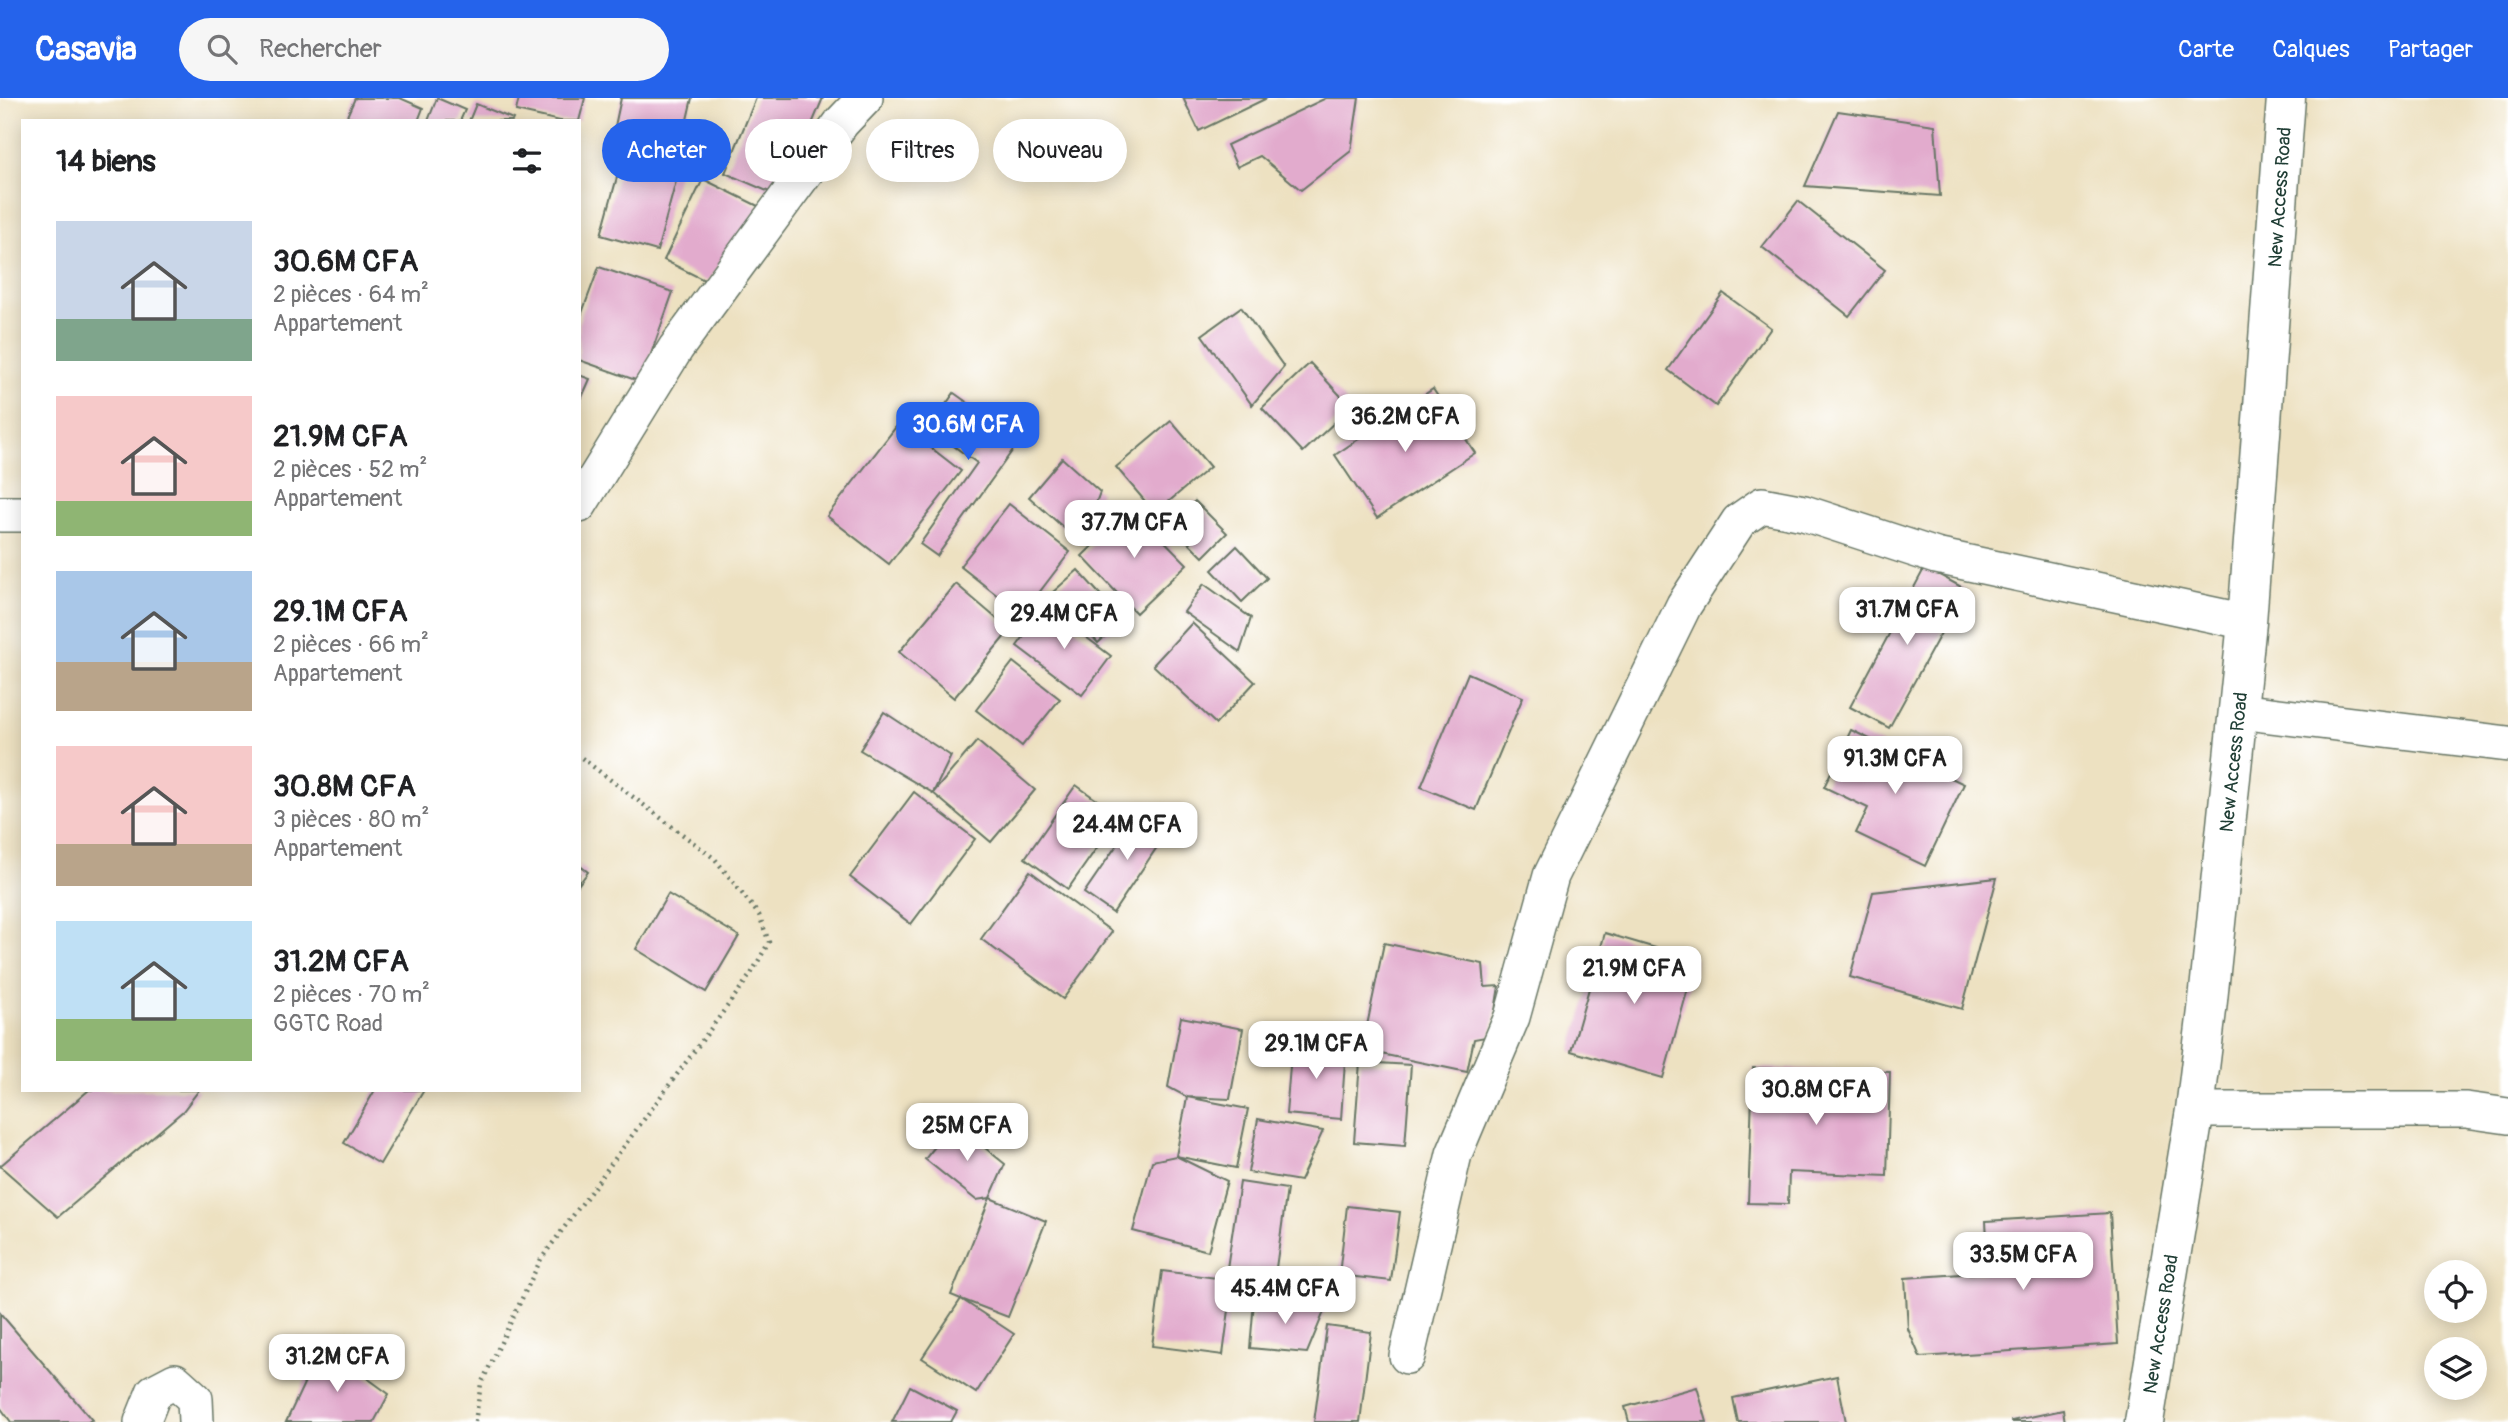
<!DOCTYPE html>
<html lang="fr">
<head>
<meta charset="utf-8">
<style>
  :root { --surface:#fff; --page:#f6f6f6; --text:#202124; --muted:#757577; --accent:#2563eb }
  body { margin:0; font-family:Pangolin,sans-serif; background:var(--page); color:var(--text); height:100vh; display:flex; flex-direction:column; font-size:26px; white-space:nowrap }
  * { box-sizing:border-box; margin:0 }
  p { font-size:23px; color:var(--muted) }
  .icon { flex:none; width:38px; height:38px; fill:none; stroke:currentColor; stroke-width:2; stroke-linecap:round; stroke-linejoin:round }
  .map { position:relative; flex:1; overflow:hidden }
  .side { position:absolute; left:21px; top:21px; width:560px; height:973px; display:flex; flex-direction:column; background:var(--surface); border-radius:0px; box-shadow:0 4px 18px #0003 }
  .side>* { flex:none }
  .guide { position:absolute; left:602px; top:21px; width:665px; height:63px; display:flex; gap:14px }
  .fabs { position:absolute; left:2424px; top:1162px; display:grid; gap:14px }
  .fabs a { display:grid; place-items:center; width:63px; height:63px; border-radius:50%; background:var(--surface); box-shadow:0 4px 18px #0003; font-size:35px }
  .price { position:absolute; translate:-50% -60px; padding:0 16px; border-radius:14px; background:#fff; color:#222; font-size:23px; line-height:46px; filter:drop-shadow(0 2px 4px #0008) }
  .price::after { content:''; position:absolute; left:50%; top:42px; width:21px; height:16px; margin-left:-10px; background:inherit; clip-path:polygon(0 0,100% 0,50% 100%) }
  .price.on { background:var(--accent); color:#fff }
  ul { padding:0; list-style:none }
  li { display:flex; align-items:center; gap:21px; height:175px; padding:0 35px }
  li span { display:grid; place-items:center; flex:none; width:196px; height:140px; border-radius:0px; color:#555 }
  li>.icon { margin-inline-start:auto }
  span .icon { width:84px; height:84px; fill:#fffc; stroke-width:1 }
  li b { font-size:30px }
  h2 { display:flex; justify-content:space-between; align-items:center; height:84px; padding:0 35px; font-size:30px }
  .pill { padding:0 24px; border-radius:32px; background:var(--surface); box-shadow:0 4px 18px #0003; font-size:24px; line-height:63px }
  .pill.on { background:var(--accent); color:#fff }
  header { display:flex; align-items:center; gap:42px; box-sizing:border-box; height:98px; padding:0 35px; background:var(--accent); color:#fff }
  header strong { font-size:33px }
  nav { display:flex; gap:38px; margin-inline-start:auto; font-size:24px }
  .search { width:490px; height:63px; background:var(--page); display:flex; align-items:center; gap:18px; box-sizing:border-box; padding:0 24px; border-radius:38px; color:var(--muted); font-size:26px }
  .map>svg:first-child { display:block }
  .building { fill:#e2abcd }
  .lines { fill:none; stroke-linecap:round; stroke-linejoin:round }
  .minor-casing { stroke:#677665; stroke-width:38 }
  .secondary-casing { stroke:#677665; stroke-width:41 }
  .path { stroke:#677665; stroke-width:4.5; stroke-dasharray:2 5; stroke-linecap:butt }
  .minor { stroke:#fff; stroke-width:35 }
  .secondary { stroke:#fff; stroke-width:38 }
  .labels { text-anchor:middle; stroke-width:5; stroke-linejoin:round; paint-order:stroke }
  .street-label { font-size:19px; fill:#1f3d34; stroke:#fff }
</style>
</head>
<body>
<header>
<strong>Casavia</strong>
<div class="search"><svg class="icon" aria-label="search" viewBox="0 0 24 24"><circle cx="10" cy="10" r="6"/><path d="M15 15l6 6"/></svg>Rechercher</div>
<nav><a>Carte</a><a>Calques</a><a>Partager</a></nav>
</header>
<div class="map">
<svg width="2508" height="1324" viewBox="0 0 2508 1324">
  <rect width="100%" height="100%" fill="#fff"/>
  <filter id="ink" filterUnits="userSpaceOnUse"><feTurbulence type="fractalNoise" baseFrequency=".0143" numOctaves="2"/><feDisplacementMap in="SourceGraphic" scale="14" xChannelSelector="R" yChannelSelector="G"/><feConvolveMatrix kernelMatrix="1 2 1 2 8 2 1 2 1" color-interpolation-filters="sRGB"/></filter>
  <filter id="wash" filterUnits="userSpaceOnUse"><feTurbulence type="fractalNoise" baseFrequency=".00686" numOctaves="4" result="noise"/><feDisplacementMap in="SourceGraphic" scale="28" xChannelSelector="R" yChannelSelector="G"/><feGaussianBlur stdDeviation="1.57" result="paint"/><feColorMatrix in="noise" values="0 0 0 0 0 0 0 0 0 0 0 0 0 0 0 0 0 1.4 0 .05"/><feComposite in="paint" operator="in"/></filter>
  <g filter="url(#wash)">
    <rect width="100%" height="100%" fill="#ede1c1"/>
    <g id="blocks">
      <g class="building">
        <path d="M355,0h45l23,10 -5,13h-61l-10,-5z"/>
        <path d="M437,0l28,12 -5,11h-32z"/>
        <path d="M519,0h66l-6,23h-19l-44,-10z"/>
        <path d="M621,0h71l-14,61 -67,-14z"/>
        <path d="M756,0h67l-42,99 -56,-24z"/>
        <path d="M1183,0h84l-68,33z"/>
        <path d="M1326,0h33l-8,53 -50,39 -41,-34 -23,11 -10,-22z"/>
        <path d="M476,6l37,15 -1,2h-43z"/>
        <path d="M1838,13l97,14 5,71 -135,-10z"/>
        <path d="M622,61l56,15 -21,77 -56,-16z"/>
        <path d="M703,81l57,28 -52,75 -44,-22z"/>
        <path d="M1798,103l87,69 -36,46 -87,-69z"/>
        <path d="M599,169l74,25 -32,90 -62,-22v-39z"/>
        <path d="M1723,195l48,35 -55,78 -48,-36z"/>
        <path d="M1241,209l43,60 -32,38 -50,-70z"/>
        <path d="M1310,265l41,44 -48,45 -41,-44z"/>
        <path d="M579,277l11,4 -11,25z"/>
        <path d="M1433,291l42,64 -98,65 -42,-63z"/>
        <path d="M954,295l66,47 -83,116 -17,-12 57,-81 -48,-35z"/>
        <path d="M1171,323l39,46 -55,46 -39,-46z"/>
        <path d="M899,325l62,48 -72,93 -62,-48z"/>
        <path d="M1062,360l38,34 -19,51 -52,-46z"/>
        <path d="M1195,403l32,32 -24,24 -32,-32z"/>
        <path d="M1009,406l61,48 -48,63 -62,-49z"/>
        <path d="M1132,410l55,56 -51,49 -54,-57z"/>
        <path d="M1237,448l30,32 -25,24 -30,-32z"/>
        <path d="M1925,469l40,22 -76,139 -39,-21z"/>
        <path d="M1078,472l45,50 -25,23 -45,-51z"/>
        <path d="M956,486l54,46 -56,68 -55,-46z"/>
        <path d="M1204,486l47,34 -11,34 -56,-40z"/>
        <path d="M1046,509l65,49 -29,39 -65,-49z"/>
        <path d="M1192,525l63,59 -39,42 -63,-59z"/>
        <path d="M1013,564l47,37 -38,47 -46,-36z"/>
        <path d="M1468,575l55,24 -47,113 -55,-23z"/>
        <path d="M884,614l67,44 -18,37 -73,-43z"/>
        <path d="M1851,632l113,54 -39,82 -69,-33 12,-25 -44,-21z"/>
        <path d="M977,643l58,49 -44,52 -58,-49z"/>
        <path d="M1076,687l43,31 -51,73 -43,-31z"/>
        <path d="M914,694l61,47 -64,85 -61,-47z"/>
        <path d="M1141,712l28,19 -56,84 -29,-20z"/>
        <path d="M579,767l9,7 -9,12z"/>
        <path d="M1030,773l82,61 -49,67 -82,-60z"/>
        <path d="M1997,780l-35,131 -112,-32 23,-85z"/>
        <path d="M668,796l71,42 -33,56 -70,-43z"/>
        <path d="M1605,835l91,27 -33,118 -92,-27z"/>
        <path d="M1384,845l99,21 2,23 14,-1 -8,50 -17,3 -7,33 -105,-22z"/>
        <path d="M1181,919l62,12 -13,70 -43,-2 61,12 -12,59 -60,-12 51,25 -19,70 -75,-20 19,-70 24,-5 11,-59 -19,-10z"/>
        <path d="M1292,945l54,4 -5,72 -55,-5z"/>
        <path d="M1360,964l51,3 -6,81 -51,-4z"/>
        <path d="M1753,970l137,4 -3,104 -98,-4 -1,32 -40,-1z"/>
        <path d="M89,992h110l-16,21 -125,106 -58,-51z"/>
        <path d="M375,992h49l-44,74 -36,-21z"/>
        <path d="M1258,1021l65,12 -23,50 -52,-9z"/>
        <path d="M954,1025l51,41 -15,34 -14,2 -51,-41z"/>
        <path d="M1240,1084l47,7 -12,86 -48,-7z"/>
        <path d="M990,1100l56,23 -38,96 -47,-18 53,35 -38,59 -54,-35 39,-59 -10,-4z"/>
        <path d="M1347,1108l53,6 -9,69 -52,-6z"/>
        <path d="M2110,1115l8,131 -198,13 -12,-28 -3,-51 84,-6 -3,-51z"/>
        <path d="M1162,1173l71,9 -10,75 -71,-9z"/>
        <path d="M1254,1203l72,6 -19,46 -57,-5z"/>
        <path d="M0,1215l92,107 -4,2h-77l-11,-15z"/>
        <path d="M1327,1228l44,6 -11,90h-46z"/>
        <path d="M322,1247l67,49 -15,28h-88z"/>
        <path d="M1837,1278l9,46h-108l-5,-24z"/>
        <path d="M910,1288l47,25 -6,11h-59z"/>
        <path d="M1697,1289l10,35h-78l-4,-15z"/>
        <path d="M2063,1312l2,12h-54v-1z"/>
      </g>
    </g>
  </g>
  <g filter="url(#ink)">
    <use href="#blocks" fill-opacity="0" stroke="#677665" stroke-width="2"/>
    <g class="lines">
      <g class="minor-casing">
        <g id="minor">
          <path d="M579,407l97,-157 166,-226 23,-24"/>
          <path d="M0,416h23"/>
          <path d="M2238,613l270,33"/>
          <path d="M2195,1012h271l42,6"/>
          <path d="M1407,1258l47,-202 58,-137 39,-141 133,-271 55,-84 23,-16 42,8 132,43 311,66"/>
          <path d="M142,1324l12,-30 21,-11 20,18 1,23"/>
        </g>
      </g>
      <g class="secondary-casing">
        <path id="secondary" d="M2144,1324l51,-312 12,-100 40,-388 39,-524"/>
      </g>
      <path class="path" d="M475,1324l6,-38 60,-125 210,-285 18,-32 -10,-27 -44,-56 -136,-103"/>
      <use href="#minor" class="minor"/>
      <use href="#secondary" class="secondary"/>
    </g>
  </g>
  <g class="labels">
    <g class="street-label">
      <text transform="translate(2279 99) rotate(-86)" y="7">New Access Road</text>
      <text transform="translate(2233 664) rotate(-84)" y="7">New Access Road</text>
      <text transform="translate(2160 1226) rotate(-81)" y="7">New Access Road</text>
    </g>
  </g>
</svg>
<div class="fabs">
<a><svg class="icon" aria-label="locate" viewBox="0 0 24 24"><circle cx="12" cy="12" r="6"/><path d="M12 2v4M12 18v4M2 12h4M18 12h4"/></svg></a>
<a><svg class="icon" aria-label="layers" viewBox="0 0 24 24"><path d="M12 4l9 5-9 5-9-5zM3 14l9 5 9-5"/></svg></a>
</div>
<b class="price" style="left:1405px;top:356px">36.2M CFA</b>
<b class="price on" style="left:968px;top:364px">30.6M CFA</b>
<b class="price" style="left:1134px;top:462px">37.7M CFA</b>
<b class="price" style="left:1907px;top:549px">31.7M CFA</b>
<b class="price" style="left:1064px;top:553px">29.4M CFA</b>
<b class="price" style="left:1895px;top:698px">91.3M CFA</b>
<b class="price" style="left:1127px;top:764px">24.4M CFA</b>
<b class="price" style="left:1634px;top:908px">21.9M CFA</b>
<b class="price" style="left:1316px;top:983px">29.1M CFA</b>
<b class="price" style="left:1816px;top:1029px">30.8M CFA</b>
<b class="price" style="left:967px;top:1065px">25M CFA</b>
<b class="price" style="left:2023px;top:1194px">33.5M CFA</b>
<b class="price" style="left:1285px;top:1228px">45.4M CFA</b>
<b class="price" style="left:337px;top:1296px">31.2M CFA</b>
<div class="guide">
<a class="pill on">Acheter</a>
<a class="pill">Louer</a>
<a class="pill">Filtres</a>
<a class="pill">Nouveau</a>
</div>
<section class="side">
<h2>14 biens<svg class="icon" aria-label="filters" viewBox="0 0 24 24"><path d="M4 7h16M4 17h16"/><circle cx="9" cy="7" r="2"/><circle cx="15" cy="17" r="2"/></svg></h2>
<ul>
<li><span style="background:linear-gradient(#c9d6e8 70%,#7fa58c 0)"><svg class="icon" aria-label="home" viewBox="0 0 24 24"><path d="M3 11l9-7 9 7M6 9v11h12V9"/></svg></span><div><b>30.6M CFA</b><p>2 pièces · 64 m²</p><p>Appartement</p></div></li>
<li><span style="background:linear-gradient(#f6c9c9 75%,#8fb573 0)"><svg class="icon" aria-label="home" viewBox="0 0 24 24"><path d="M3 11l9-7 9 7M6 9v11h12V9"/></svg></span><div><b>21.9M CFA</b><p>2 pièces · 52 m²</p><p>Appartement</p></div></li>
<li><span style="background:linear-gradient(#a9c7e8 65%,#b9a48a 0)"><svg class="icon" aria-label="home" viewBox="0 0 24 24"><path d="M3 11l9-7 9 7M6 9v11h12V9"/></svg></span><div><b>29.1M CFA</b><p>2 pièces · 66 m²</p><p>Appartement</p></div></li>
<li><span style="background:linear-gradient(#f6c9c9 70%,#b9a48a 0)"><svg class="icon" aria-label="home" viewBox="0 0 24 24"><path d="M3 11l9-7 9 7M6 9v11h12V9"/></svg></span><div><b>30.8M CFA</b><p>3 pièces · 80 m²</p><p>Appartement</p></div></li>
<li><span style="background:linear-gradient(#bfe0f5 70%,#8fb573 0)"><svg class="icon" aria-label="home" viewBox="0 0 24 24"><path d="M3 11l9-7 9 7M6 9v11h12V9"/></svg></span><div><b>31.2M CFA</b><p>2 pièces · 70 m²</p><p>GGTC Road</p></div></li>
</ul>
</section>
</div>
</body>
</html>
